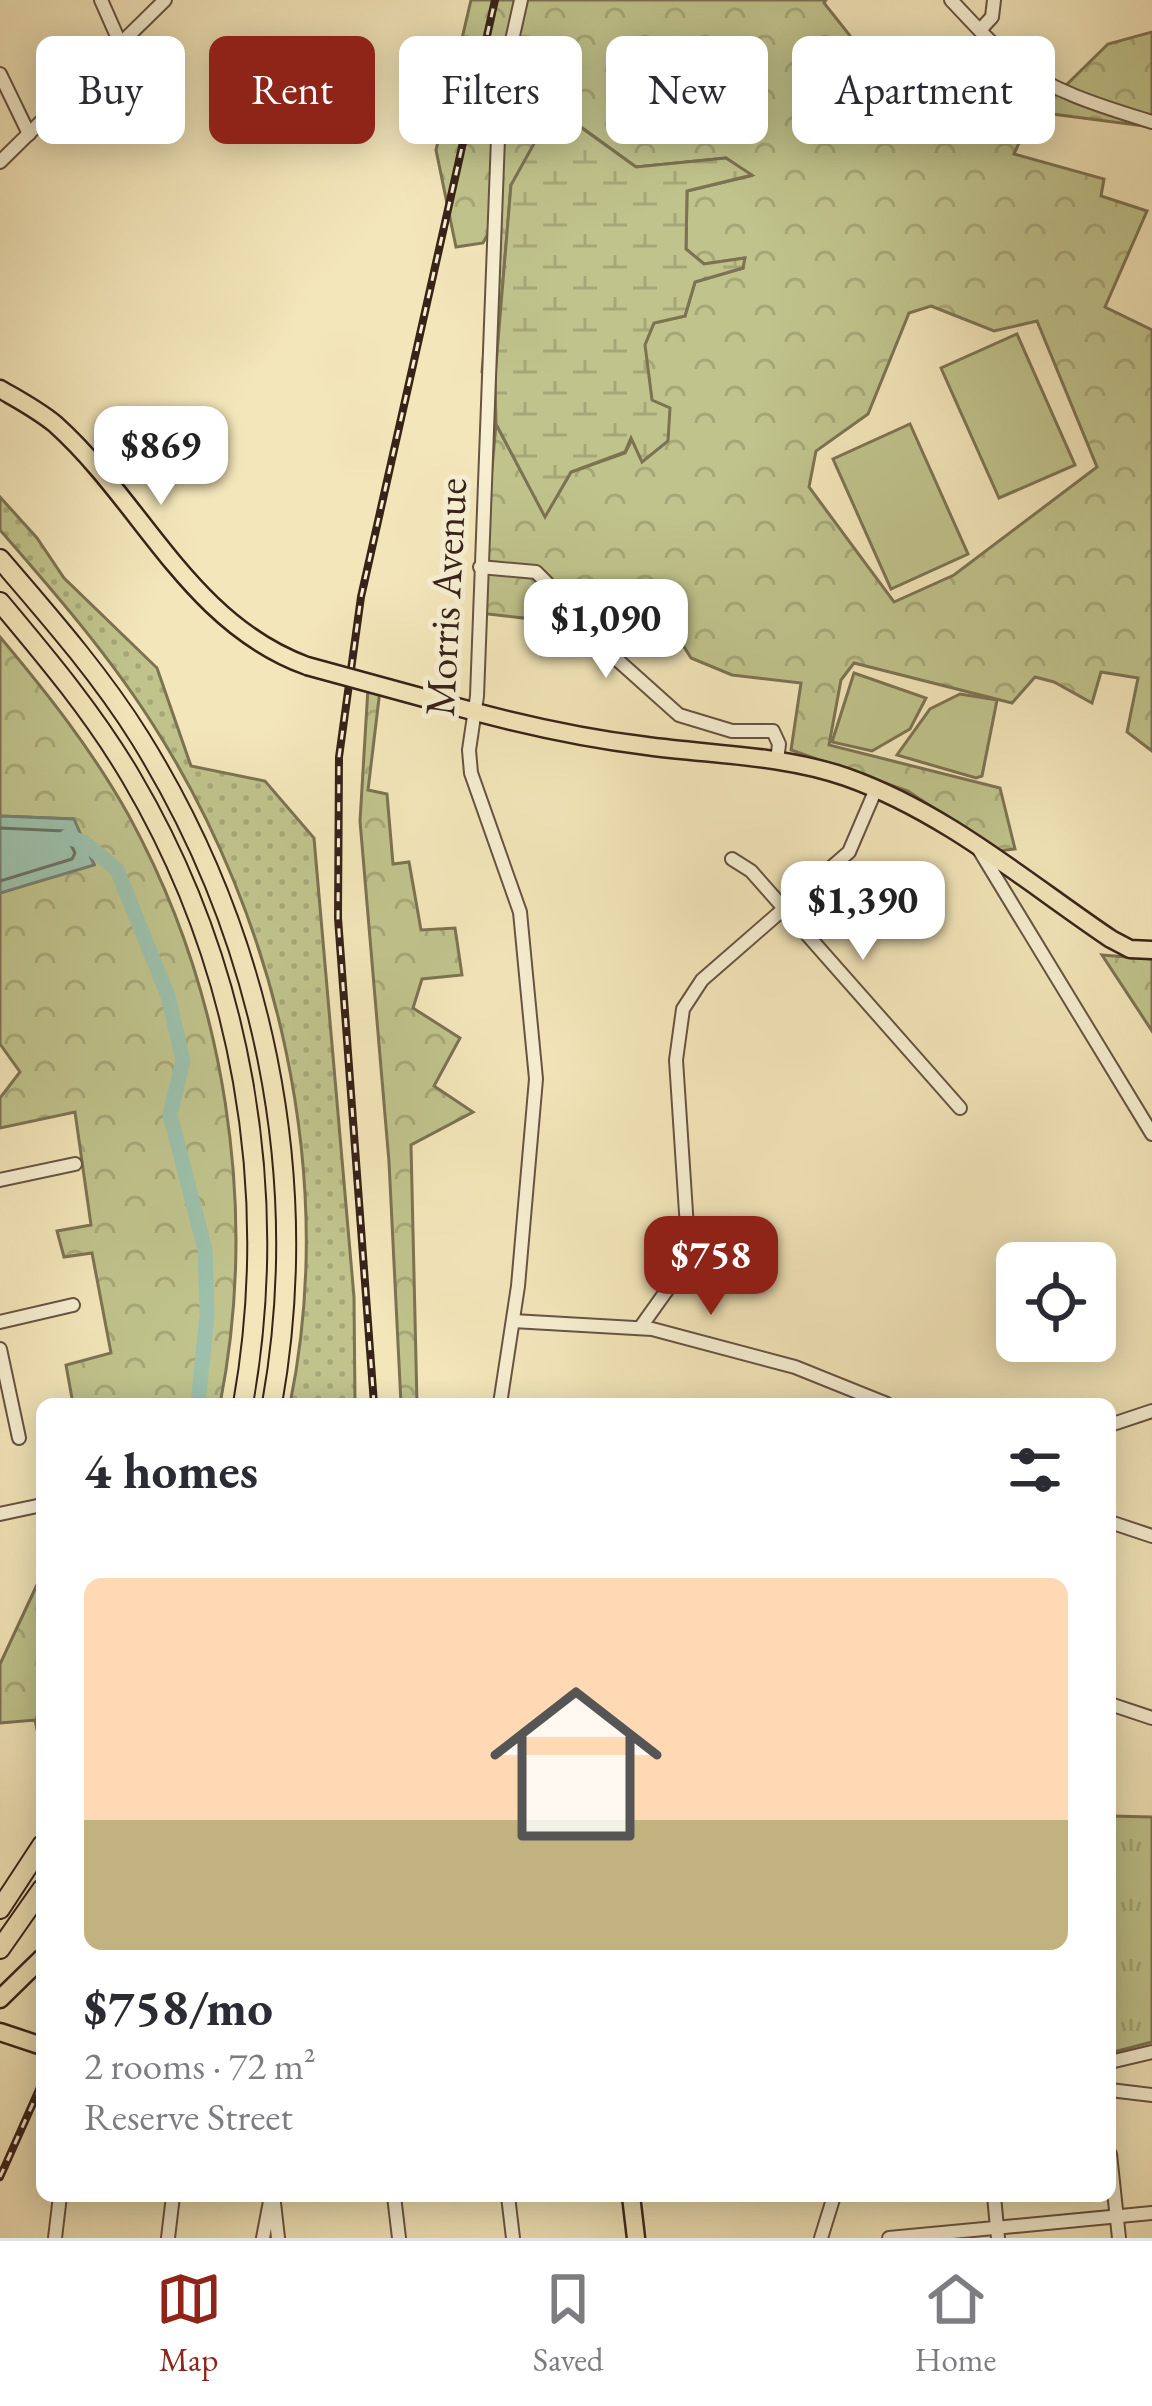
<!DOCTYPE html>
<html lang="en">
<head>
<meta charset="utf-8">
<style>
  :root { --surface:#fff; --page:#f7f7f7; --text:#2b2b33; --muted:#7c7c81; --line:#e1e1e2; --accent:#8f2418 }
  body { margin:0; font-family:"EB Garamond",serif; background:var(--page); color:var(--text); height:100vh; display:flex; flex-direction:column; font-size:45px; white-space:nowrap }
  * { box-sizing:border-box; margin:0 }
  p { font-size:39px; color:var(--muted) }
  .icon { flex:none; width:66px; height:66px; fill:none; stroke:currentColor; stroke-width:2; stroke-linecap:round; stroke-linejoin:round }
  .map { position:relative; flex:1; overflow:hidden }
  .side { position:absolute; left:36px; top:1398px; width:1080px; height:804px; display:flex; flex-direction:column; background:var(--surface); border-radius:18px; box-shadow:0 6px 30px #0003 }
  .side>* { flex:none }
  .top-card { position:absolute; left:36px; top:36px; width:1080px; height:108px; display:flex; gap:24px }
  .tools { position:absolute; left:996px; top:1242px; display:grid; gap:24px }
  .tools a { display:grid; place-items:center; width:120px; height:120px; border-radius:18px; background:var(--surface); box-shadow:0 6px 30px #0003; font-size:60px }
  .price { position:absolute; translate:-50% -102px; padding:0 27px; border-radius:24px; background:#fff; color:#222; font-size:39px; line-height:78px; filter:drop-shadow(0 3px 6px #0008) }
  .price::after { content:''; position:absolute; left:50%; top:72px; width:36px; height:27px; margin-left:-18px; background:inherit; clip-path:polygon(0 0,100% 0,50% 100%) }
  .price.current { background:var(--accent); color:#fff }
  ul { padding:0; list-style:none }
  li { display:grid; align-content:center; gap:24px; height:636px; padding:0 48px }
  li span { display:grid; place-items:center; height:372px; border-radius:18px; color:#555 }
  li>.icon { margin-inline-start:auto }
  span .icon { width:216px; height:216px; fill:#fffc; stroke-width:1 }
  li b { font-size:51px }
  h2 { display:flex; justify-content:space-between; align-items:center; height:144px; padding:0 48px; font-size:51px }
  .chip { padding:0 42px; border-radius:18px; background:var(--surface); box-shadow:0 6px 30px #0003; font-size:42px; line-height:108px }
  .chip.current { background:var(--accent); color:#fff }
  .menu { display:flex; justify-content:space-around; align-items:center; height:168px; border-top:3px solid var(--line); background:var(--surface); font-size:33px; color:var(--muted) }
  .menu a { display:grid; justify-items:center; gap:6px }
  .menu .current { color:var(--accent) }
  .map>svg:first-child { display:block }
  .grass { fill:url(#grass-dots); stroke:#7c7352; stroke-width:3 }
  .forest { fill:url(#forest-crowns); stroke:#7c7352; stroke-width:3; fill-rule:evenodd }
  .wetland { fill:url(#wetland-marsh); stroke:#7c7352; stroke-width:3 }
  .park { fill:url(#park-tufts); stroke:#7c7352; stroke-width:3 }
  .pitch { fill:#c0c38c; stroke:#7c7352; stroke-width:3 }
  .water { fill:#9cc0ab; stroke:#748171; stroke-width:3 }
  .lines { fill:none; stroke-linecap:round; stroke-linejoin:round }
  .shore { stroke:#6a7262; stroke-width:3 }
  .river { stroke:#9cc0ab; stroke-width:15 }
  .minor-casing { stroke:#675441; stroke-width:16 }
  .major-casing { stroke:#382319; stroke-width:21 }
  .highway-casing { stroke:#382319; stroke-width:22 }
  .minor { stroke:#f7efd2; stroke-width:12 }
  .major { stroke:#f3e6ba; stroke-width:16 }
  .highway { stroke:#f3e6ba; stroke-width:18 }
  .rail-casing { stroke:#382319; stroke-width:8 }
  .rail { stroke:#f7efd2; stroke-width:3; stroke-dasharray:9; stroke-linecap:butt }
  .major-bridge-casing { stroke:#382319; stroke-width:21; stroke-linecap:butt }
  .major-bridge { stroke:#f3e6ba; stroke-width:16 }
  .labels { text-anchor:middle; stroke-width:10; stroke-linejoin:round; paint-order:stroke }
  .street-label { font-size:42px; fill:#382319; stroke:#f7efd2 }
</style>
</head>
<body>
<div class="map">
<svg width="1152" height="2238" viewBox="0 0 1152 2238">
  <defs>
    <pattern id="grass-dots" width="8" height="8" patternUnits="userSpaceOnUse" patternTransform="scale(3)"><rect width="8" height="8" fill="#c0c38c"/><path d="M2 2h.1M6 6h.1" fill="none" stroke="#a6a778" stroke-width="1.8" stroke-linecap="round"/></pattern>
    <pattern id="forest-crowns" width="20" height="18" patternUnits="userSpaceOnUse" patternTransform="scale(3)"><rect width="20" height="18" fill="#c0c38c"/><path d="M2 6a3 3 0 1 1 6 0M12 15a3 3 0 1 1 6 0" fill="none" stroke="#a6a778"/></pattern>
    <pattern id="wetland-marsh" width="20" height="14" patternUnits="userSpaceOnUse" patternTransform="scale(3)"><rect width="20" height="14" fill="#c0c38c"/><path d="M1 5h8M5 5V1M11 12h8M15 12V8" fill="none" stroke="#a6a778"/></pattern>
    <pattern id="park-tufts" width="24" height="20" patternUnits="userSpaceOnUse" patternTransform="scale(3)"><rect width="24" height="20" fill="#c0c38c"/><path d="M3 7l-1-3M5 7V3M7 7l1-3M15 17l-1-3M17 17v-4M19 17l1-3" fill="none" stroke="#a6a778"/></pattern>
  </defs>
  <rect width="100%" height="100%" fill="#f3e6ba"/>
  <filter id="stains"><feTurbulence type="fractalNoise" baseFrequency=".00167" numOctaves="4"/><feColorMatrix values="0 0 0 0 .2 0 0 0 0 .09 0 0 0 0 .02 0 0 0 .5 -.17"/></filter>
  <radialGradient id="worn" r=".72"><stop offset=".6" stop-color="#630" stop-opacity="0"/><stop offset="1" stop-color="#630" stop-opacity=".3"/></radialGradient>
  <path class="grass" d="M0,497l37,41 27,40 93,90 34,98 74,15 49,57 40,459 1,107h-65c47,-230 -12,-485 -138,-681 -44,-69 -98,-131 -152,-193z"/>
  <g class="forest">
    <path d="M471,0h355l-2,3 92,116 74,-72 70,44 48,-47 44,-12v95l-100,-13 -22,5 -16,35 90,25 -3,17 46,15 -42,96 47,23v421l-25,-19 11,-54 -37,-6 -9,31 -38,-21 -19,-5 -23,26 -158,-40 -13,17 -12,65 171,43 15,61 -17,2 -90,-60 -117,-41 10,-67 -69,-8 -41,-17 -24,-39 -40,-26 -52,31 -96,-11 17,-189 49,92 26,-44 54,-19 27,-52 -8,-56 10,-22 31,-7 10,-34 48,-14 1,-10 -40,6 -18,-15 1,-58 63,-15 -24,-18 -90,9 -74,-54 -51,72 -16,192 -13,-5 15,-155 -14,26 -27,4 -20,-97zM931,306l63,25 43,-10 60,146 -143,108 -60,27 -85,-115 7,-36 52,-37 41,-101z"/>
    <path d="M0,637c47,56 93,114 129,179 96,176 130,391 91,588h-147l-7,-39 45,-12 -19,-100 -28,4 -7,-26 34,-6 -16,-113 -75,16v-30l20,-26 -20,-28v-151l94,-29 -21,-45 -73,-3z"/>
    <path d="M368,688l12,2 -12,100 19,4 6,70 16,-2 12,68 34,-2 7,47 -40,4 -9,29 47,30 -26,48 39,26 -62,33 6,259h-16l-12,-242 -29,-341z"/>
    <path d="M1102,955l50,4v72z"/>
    <path d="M42,1574v179l-7,-33 -35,3v-59z"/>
  </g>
  <path class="wetland" d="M561,113l75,54 90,-9 26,17 -65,16 -1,58 18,15 41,-6 -2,10 -48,14 -10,34 -31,7 -9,22 7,55 18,8 -2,33 -26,21 -11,-24 -6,14 -54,20 -26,45 -49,-93 -1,-47 16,-192 35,-63z"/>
  <path class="park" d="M1110,1816l42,1v225l-42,11z"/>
  <g class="pitch">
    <path d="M1017,334l58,131 -76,33 -58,-130z"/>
    <path d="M910,424l58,130 -77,35 -58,-130z"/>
    <path d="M854,673l72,25 -16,31 -38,22 -40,-9z"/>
    <path d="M960,694l37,6 -15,76 -6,2 -79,-23 33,-46z"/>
  </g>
  <path class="water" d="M0,816l74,3 20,46 -94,28z"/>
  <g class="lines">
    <path class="shore" d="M0,828l64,3 11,22 -3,6 -72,22"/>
    <path class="river" d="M66,837l18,5 33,28 51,126 15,65 -13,53 35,136 2,65 -9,89"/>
    <g class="minor-casing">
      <g id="minor">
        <path d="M101,0l19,43"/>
        <path d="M951,0c20,21 39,43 61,61 40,31 92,46 140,61"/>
        <path d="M980,30l12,-13 2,-17"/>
        <path d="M0,74l29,60"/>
        <path d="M0,162l165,-162"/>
        <path d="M480,567l56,5 11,11 8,38 9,14 48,20 67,60 53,16h41l6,13 -2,17"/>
        <path d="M978,848l174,286"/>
        <path d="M732,859l19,12 209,237"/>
        <path d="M0,1180l75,-16"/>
        <path d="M513,1321l139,8 143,38 92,37"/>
        <path d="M0,1322l73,-17"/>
        <path d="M640,1328l37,-52 11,-33 -12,-183 7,-51 19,-29 147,-128 27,-63"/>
        <path d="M0,1349l19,89"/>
        <path d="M500,1404l18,-118 18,-207 -16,-167 -49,-139 -2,-23 8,-54 21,-558 8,-71 15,-67"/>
        <path d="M1110,1425l42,-14"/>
        <path d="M0,1514l42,-9"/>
        <path d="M1110,1522l42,14"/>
        <path d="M1110,1704l42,14"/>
        <path d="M1110,2062l42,-10"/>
        <path d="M1110,2090l42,5"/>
        <path d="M1110,2154l9,84"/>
        <path d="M394,2196l5,42"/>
        <path d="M508,2196l5,42"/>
        <path d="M994,2196l4,42"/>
        <path d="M274,2203l4,35"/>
        <path d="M55,2238l5,-42"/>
        <path d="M168,2238l5,-42"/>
        <path d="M263,2238l8,-42"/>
        <path d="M821,2238l13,-42"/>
        <path d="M889,2238l263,-25"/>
      </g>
    </g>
    <g class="major-casing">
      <g id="major">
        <path d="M0,389c19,11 38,21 55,35 88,79 134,199 252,242"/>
        <path d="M450,705c64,18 131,33 197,41 66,9 136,9 199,31 99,35 179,104 265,162l19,10 22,1"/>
        <path d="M0,1999l42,-41"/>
        <path d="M0,2032l42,14"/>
        <path d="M631,2196l5,42"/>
      </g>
    </g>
    <g class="highway-casing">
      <g id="highway">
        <path d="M0,559c49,57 100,115 140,179 123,198 173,436 132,666"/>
        <path d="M0,602c47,56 94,112 131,175 111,188 150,413 112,627"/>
        <path d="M0,1909l42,-64"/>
        <path d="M0,1949l42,-60"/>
      </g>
    </g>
    <use href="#minor" class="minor"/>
    <use href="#major" class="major"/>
    <use href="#highway" class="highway"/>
    <g class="rail-casing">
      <g id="rail">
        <path d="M374,1404l-36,-486 1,-161 22,-160 134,-597"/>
        <path d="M0,2177l42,-94"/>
      </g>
    </g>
    <use href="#rail" class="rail"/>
    <g class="major-bridge-casing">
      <path id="major-bridge" d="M307,666l143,39"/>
    </g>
    <use href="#major-bridge" class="major-bridge"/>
  </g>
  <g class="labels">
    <g class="street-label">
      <text transform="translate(445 597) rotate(-87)" y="15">Morris Avenue</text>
    </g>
  </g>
  <rect width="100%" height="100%" filter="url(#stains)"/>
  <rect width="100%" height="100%" fill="url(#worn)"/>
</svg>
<div class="tools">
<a><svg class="icon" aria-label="locate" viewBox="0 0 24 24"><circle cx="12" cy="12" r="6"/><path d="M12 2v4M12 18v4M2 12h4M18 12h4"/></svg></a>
</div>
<b class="price" style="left:161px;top:508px">$869</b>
<b class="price" style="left:606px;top:681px">$1,090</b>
<b class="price" style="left:863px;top:963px">$1,390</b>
<b class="price current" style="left:711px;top:1318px">$758</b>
<div class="top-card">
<a class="chip">Buy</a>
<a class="chip current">Rent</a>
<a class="chip">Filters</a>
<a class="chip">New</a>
<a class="chip">Apartment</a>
</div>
<section class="side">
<h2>4 homes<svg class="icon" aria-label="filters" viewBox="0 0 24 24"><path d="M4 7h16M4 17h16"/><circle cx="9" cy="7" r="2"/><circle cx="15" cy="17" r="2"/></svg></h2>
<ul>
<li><span style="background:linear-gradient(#ffd9b3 65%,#c2b280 0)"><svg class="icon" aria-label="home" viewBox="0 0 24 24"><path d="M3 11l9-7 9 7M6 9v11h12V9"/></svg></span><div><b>$758/mo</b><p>2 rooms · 72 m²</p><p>Reserve Street</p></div></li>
</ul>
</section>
</div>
<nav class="menu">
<a class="current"><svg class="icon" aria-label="map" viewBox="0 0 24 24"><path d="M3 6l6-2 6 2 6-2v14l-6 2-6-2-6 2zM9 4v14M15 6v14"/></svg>Map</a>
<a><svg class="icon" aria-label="saved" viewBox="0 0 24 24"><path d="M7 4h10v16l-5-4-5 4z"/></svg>Saved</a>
<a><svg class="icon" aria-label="home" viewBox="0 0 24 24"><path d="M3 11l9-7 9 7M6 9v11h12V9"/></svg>Home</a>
</nav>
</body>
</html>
